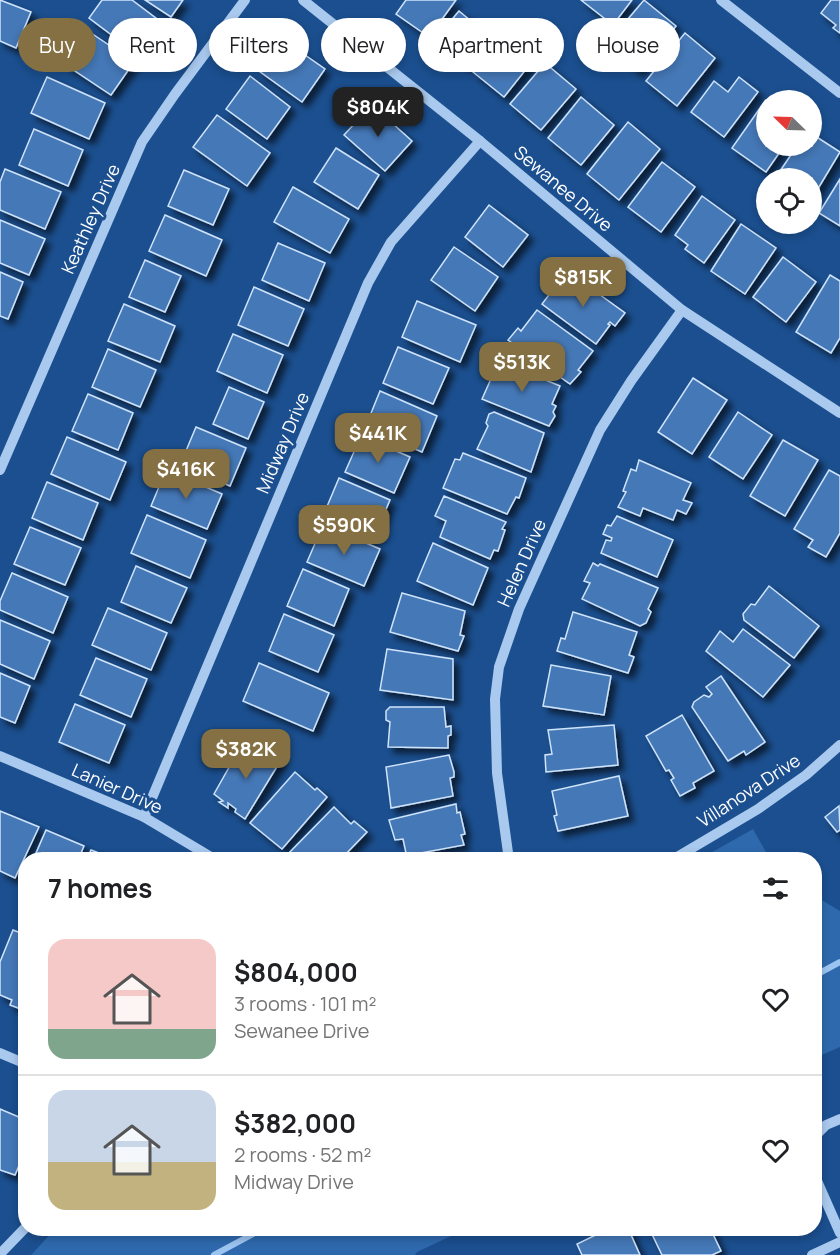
<!DOCTYPE html>
<html lang="en">
<head>
<meta charset="utf-8">
<style>
  :root { --surface:#fff; --page:#f2f2f2; --text:#202124; --muted:#757577; --line:#e0e0e0; --accent:#847042 }
  body { margin:0; font-family:Manrope,sans-serif; background:var(--page); color:var(--text); height:100vh; display:flex; flex-direction:column; font-size:22px; white-space:nowrap }
  * { box-sizing:border-box; margin:0 }
  p { font-size:20px; color:var(--muted) }
  .icon { flex:none; width:33px; height:33px; fill:none; stroke:currentColor; stroke-width:2; stroke-linecap:round; stroke-linejoin:round }
  .map { position:relative; flex:1; overflow:hidden }
  .side { position:absolute; left:18px; top:852px; width:804px; height:384px; display:flex; flex-direction:column; background:var(--surface); border-radius:24px; box-shadow:0 3px 9px #0003 }
  .side>* { flex:none }
  .hud { position:absolute; left:18px; top:18px; width:804px; height:54px; display:flex; gap:12px }
  .needle { width:39px; rotate:293deg }
  .buttons { position:absolute; left:756px; top:90px; display:grid; gap:12px }
  .buttons a { display:grid; place-items:center; width:66px; height:66px; border-radius:50%; background:var(--surface); box-shadow:0 3px 9px #0003; font-size:30px }
  .price { position:absolute; translate:-50% -51px; padding:0 14px; border-radius:12px; background:var(--accent); color:#fff; font-size:20px; line-height:39px; filter:drop-shadow(0 2px 3px #0008) }
  .price::after { content:''; position:absolute; left:50%; top:36px; width:18px; height:14px; margin-left:-9px; background:inherit; clip-path:polygon(0 0,100% 0,50% 100%) }
  .price.on { background:#222; color:#fff }
  ul { padding:0; list-style:none }
  li { display:flex; align-items:center; gap:18px; height:150px; padding:0 30px }
  li+li { border-top:2px solid var(--line) }
  li span { display:grid; place-items:center; flex:none; width:168px; height:120px; border-radius:18px; color:#555 }
  li>.icon { margin-inline-start:auto }
  span .icon { width:72px; height:72px; fill:#fffc; stroke-width:1 }
  li b { font-size:26px }
  h2 { display:flex; justify-content:space-between; align-items:center; height:72px; padding:0 30px; font-size:26px }
  .chip { padding:0 21px; border-radius:27px; background:var(--surface); box-shadow:0 3px 9px #0003; font-size:21px; line-height:54px }
  .chip.on { background:var(--accent); color:#fff }
  .map>svg:first-child { display:block }
  .green { fill:#2e69ad }
  .lines { fill:none; stroke-linecap:round; stroke-linejoin:round }
  .stream { stroke:#9cc4f0; stroke-width:6 }
  .building { fill:#4478b7; stroke:#cfe3fa; stroke-width:1.5; filter:url(#shadow) }
  .minor { stroke:#a9c9ee; stroke-width:10 }
  .labels { text-anchor:middle; stroke-width:6; stroke-linejoin:round; paint-order:stroke }
  .street-label { font-size:18px; fill:#fff; stroke:#1b4f8f }
</style>
</head>
<body>
<div class="map">
<svg width="840" height="1255" viewBox="0 0 840 1255">
  <defs>
    <filter id="shadow"><feDropShadow dx="5.5" dy="5.5" stdDeviation="3" flood-color="#0009"/></filter>
  </defs>
  <rect width="100%" height="100%" fill="#1b4f8f"/>
  <g class="green">
    <path d="M753,829l17,30h-70z"/>
    <path d="M815,896l25,15v136l-25,11z"/>
    <path d="M56,1228h410v1l-49,23 -2,3h-384z"/>
  </g>
  <g class="lines">
    <g class="stream">
      <path d="M814,976l26,-14"/>
      <path d="M214,1255l50,-27"/>
    </g>
  </g>
  <g class="building">
    <path d="M0,0l31,12 -15,36 -16,-7z"/>
    <path d="M102,0h30l29,22 -24,32 -48,-36z"/>
    <path d="M145,0h38l-12,17z"/>
    <path d="M406,0h50l-27,37 -33,-23z"/>
    <path d="M581,0h51l-19,25z"/>
    <path d="M644,0l32,26 -38,45 -31,-27z"/>
    <path d="M831,0h9v33l-7,-5 3,-3 -15,-12z"/>
    <path d="M459,11l31,26 -24,29 -31,-26z"/>
    <path d="M511,23l32,25 -39,49 -31,-25z"/>
    <path d="M88,31l46,31 -23,33 -45,-30z"/>
    <path d="M685,33l30,25 -38,48 -31,-25z"/>
    <path d="M282,39l43,30 -23,33 -43,-31z"/>
    <path d="M545,63l31,26 -35,41 -31,-26z"/>
    <path d="M250,76l40,31 -23,32 -41,-30z"/>
    <path d="M47,77l58,26 -16,36 -58,-26z"/>
    <path d="M739,77l19,15 -34,45 -33,-25 23,-31 14,11z"/>
    <path d="M581,97l33,28 -33,40 -33,-27z"/>
    <path d="M765,101l1,45h18l-18,26 -34,-24z"/>
    <path d="M372,105l40,36 -27,30 -41,-36z"/>
    <path d="M217,115l53,38 -23,33 -54,-39z"/>
    <path d="M628,122l32,27 -41,51 -32,-26z"/>
    <path d="M34,129l49,21 -15,36 -49,-21z"/>
    <path d="M812,134l28,18 -27,45 -1,-1v-18h-27l-7,-4 19,-28h15z"/>
    <path d="M336,148l43,27 -21,34 -44,-27z"/>
    <path d="M662,162l33,25 -34,45 -33,-25z"/>
    <path d="M5,169l56,23 -16,37 -45,-19v-28z"/>
    <path d="M184,170l45,19 -16,36 -45,-19z"/>
    <path d="M840,179v47l-21,-13z"/>
    <path d="M293,187l56,32 -19,34 -56,-31z"/>
    <path d="M702,196l33,24 -31,43 -19,-14 3,-4 -13,-10z"/>
    <path d="M489,205l39,30 -25,32 -38,-30z"/>
    <path d="M165,215l57,25 -16,36 -57,-25z"/>
    <path d="M0,220l45,19 -16,36 -29,-12z"/>
    <path d="M741,224l35,24 -31,46 -34,-23z"/>
    <path d="M278,243l47,20 -16,38 -47,-21z"/>
    <path d="M454,247l44,30 -23,34 -44,-31z"/>
    <path d="M783,257l33,25 -30,40 -33,-25z"/>
    <path d="M145,260l36,16 -16,36 -36,-15z"/>
    <path d="M567,271l58,42 -10,13 -5,-4 -2,2 2,1 -14,19 -54,-40z"/>
    <path d="M0,272l23,10 -15,37 -8,-3z"/>
    <path d="M830,275l10,6v57l-9,15 -35,-21z"/>
    <path d="M254,287l50,22 -16,37 -50,-21z"/>
    <path d="M417,301l59,24 -16,37 -58,-25z"/>
    <path d="M124,304l51,22 -15,36 -52,-21z"/>
    <path d="M537,310l56,41 -15,19 3,2 -11,12 -62,-44 10,-12 3,3z"/>
    <path d="M233,334l50,21 -16,38 -50,-22z"/>
    <path d="M398,347l51,21 -16,36 -50,-21z"/>
    <path d="M108,349l48,21 -16,37 -48,-20z"/>
    <path d="M499,361l61,25 -8,18 4,2 -3,6 2,4 -6,10 -67,-27z"/>
    <path d="M693,378l34,22 -35,54 -34,-22z"/>
    <path d="M229,387l35,15 -16,37 -35,-15z"/>
    <path d="M380,391l57,25 -15,36 -57,-24z"/>
    <path d="M88,394l45,19 -15,37 -46,-19z"/>
    <path d="M494,412l50,21 -13,39 -54,-23 11,-23 -2,-3 3,-9z"/>
    <path d="M738,412l34,23 -29,44 -34,-22z"/>
    <path d="M196,427l50,21 -16,38 -50,-21z"/>
    <path d="M361,436l49,21 -16,36 -49,-21z"/>
    <path d="M67,437l59,25 -16,38 -59,-26z"/>
    <path d="M783,440l35,20 -33,56 -35,-20z"/>
    <path d="M463,453l63,25 -7,20 -3,-1 -9,17 -64,-26 12,-29 5,1z"/>
    <path d="M639,460l52,23 -8,17 9,3 -6,11 -9,-4 -4,10 -30,-12 -3,8 -22,-9 8,-15 -3,-1 8,-22 5,2z"/>
    <path d="M166,470l56,24 -15,35 -56,-23z"/>
    <path d="M829,470l11,6v57l-14,24 -18,-10 5,-7 -19,-11z"/>
    <path d="M339,478l51,22 -16,37 -51,-21z"/>
    <path d="M47,482l51,21 -15,37 -51,-22z"/>
    <path d="M444,496l62,26 -4,7 3,1 -7,21 -4,-1 -4,9 -50,-22 6,-16 -11,-5z"/>
    <path d="M147,515l59,25 -16,38 -59,-25z"/>
    <path d="M617,516l56,24 -16,37 -56,-24 5,-13 5,1 1,-3 -9,-4 4,-9 4,1z"/>
    <path d="M323,525l57,24 -16,37 -57,-24z"/>
    <path d="M30,527l51,21 -16,37 -51,-21z"/>
    <path d="M433,543l55,25 -15,37 -56,-24z"/>
    <path d="M593,563l5,3 2,-2 58,24 -10,21 3,3 -5,11 -6,3 -58,-27 8,-16 -6,-2z"/>
    <path d="M136,566l51,22 -16,35 -50,-21z"/>
    <path d="M303,569l46,20 -15,37 -47,-20z"/>
    <path d="M12,573l56,24 -15,36 -53,-23v-9z"/>
    <path d="M769,586l50,40 -25,32 -50,-38 -1,-6 8,-10 4,1z"/>
    <path d="M402,593l63,18 -5,24 4,1 -6,15 -68,-19z"/>
    <path d="M108,608l59,25 -16,37 -59,-25z"/>
    <path d="M573,612l64,20 -8,23 5,2 -6,16 -71,-22 4,-13 4,1z"/>
    <path d="M284,614l50,21 -16,37 -49,-21z"/>
    <path d="M0,620l50,21 -16,38 -34,-15z"/>
    <path d="M743,629l47,36 -27,32 -57,-46 14,-20 13,11z"/>
    <path d="M387,649l66,10v41l-73,-10z"/>
    <path d="M96,658l51,21 -16,38 -51,-22z"/>
    <path d="M259,663l70,30 -16,38 -70,-30z"/>
    <path d="M551,665l60,11 -7,39 -61,-9z"/>
    <path d="M0,673l30,13 -15,37 -15,-6z"/>
    <path d="M721,676l44,66 -19,13 -2,-4 -16,10 -36,-54 2,-5 10,-7 5,2 3,-3 -6,-7z"/>
    <path d="M75,704l50,21 -16,38 -50,-21z"/>
    <path d="M390,707h54l2,20 5,-1v9l-3,1v12l-60,-1 2,-25 -4,-2v-9z"/>
    <path d="M682,715l32,56 -21,12 2,5 -15,8 -9,-16 3,-2 -5,-8 -3,1 -20,-35z"/>
    <path d="M614,725l4,40 -72,7 -1,-17 7,-1 -4,-24z"/>
    <path d="M240,748l17,7 5,-6 19,11 -36,59 -10,-7 1,-3 -8,-6v5l-9,-6 4,-1 -9,-7z"/>
    <path d="M449,755l5,17v5l-4,1 3,18 -62,12 -5,-41z"/>
    <path d="M295,772l20,18 2,-2 10,9 -45,52 -32,-26z"/>
    <path d="M619,776l9,40 -70,15 -4,-15 3,-1 -5,-24z"/>
    <path d="M456,804l1,9 3,-1 5,22 -4,1 3,10 -54,10 -4,-2 -3,-14 -8,1 -6,-20z"/>
    <path d="M839,806l1,24 -3,2 -12,-15z"/>
    <path d="M334,807l17,17 3,-3 13,11 -27,28h-46l-6,-6z"/>
    <path d="M0,811l39,16 -24,51 -15,-7z"/>
    <path d="M46,830l38,16 -6,14h-45z"/>
    <path d="M91,850l26,10h-30z"/>
    <path d="M13,930l13,5v76l-16,-6 2,-5 -12,-5v-33z"/>
    <path d="M0,1109l26,11v29l-11,26 -15,-5z"/>
    <path d="M610,1228h18l12,27h-58l-5,-11z"/>
    <path d="M649,1228h61l11,23 -9,4h-50z"/>
  </g>
  <g class="lines">
    <g class="minor">
      <path d="M303,0l177,141 202,169 158,103"/>
      <path d="M721,0l119,93"/>
      <path d="M0,470l142,-328 33,-48 70,-94"/>
      <path d="M0,756l144,61 72,43"/>
      <path d="M144,817l224,-534 23,-41 89,-101"/>
      <path d="M509,860l-12,-87 -2,-74 4,-32 20,-58 81,-179 31,-49 51,-71"/>
      <path d="M672,860l86,-51 48,-34 34,-30"/>
      <path d="M0,1053l26,11"/>
      <path d="M814,1137l12,-12 14,-6"/>
      <path d="M814,1174l26,59"/>
      <path d="M0,1254l26,-27"/>
      <path d="M812,1255l28,-13"/>
    </g>
  </g>
  <g class="labels">
    <g class="street-label">
      <text transform="translate(563 189) rotate(40)" y="6">Sewanee Drive</text>
      <text transform="translate(91 219) rotate(-66)" y="6">Keathley Drive</text>
      <text transform="translate(283 443) rotate(-67)" y="6">Midway Drive</text>
      <text transform="translate(522 563) rotate(-66)" y="6">Helen Drive</text>
      <text transform="translate(117 789) rotate(24)" y="6">Lanier Drive</text>
      <text transform="translate(749 791) rotate(-33)" y="6">Villanova Drive</text>
    </g>
  </g>
</svg>
<div class="buttons">
<a><svg class="needle" viewBox="-14 -14 28 28"><path d="M0-13l5 13h-10z" fill="#e53935"/><path d="M0 13l5-13h-10z" fill="#757577"/></svg></a>
<a><svg class="icon" aria-label="locate" viewBox="0 0 24 24"><circle cx="12" cy="12" r="6"/><path d="M12 2v4M12 18v4M2 12h4M18 12h4"/></svg></a>
</div>
<b class="price on" style="left:378px;top:138px">$804K</b>
<b class="price" style="left:583px;top:308px">$815K</b>
<b class="price" style="left:522px;top:393px">$513K</b>
<b class="price" style="left:378px;top:464px">$441K</b>
<b class="price" style="left:186px;top:500px">$416K</b>
<b class="price" style="left:344px;top:556px">$590K</b>
<b class="price" style="left:246px;top:780px">$382K</b>
<div class="hud">
<a class="chip on">Buy</a>
<a class="chip">Rent</a>
<a class="chip">Filters</a>
<a class="chip">New</a>
<a class="chip">Apartment</a>
<a class="chip">House</a>
</div>
<section class="side">
<h2>7 homes<svg class="icon" aria-label="filters" viewBox="0 0 24 24"><path d="M4 7h16M4 17h16"/><circle cx="9" cy="7" r="2"/><circle cx="15" cy="17" r="2"/></svg></h2>
<ul>
<li><span style="background:linear-gradient(#f6c9c9 75%,#7fa58c 0)"><svg class="icon" aria-label="home" viewBox="0 0 24 24"><path d="M3 11l9-7 9 7M6 9v11h12V9"/></svg></span><div><b>$804,000</b><p>3 rooms · 101 m²</p><p>Sewanee Drive</p></div><svg class="icon" aria-label="heart" viewBox="0 0 24 24"><path d="M12 20l-8-8c-3-5 5-10 8-4 3-6 11-1 8 4z"/></svg></li>
<li><span style="background:linear-gradient(#c9d6e8 60%,#c2b280 0)"><svg class="icon" aria-label="home" viewBox="0 0 24 24"><path d="M3 11l9-7 9 7M6 9v11h12V9"/></svg></span><div><b>$382,000</b><p>2 rooms · 52 m²</p><p>Midway Drive</p></div><svg class="icon" aria-label="heart" viewBox="0 0 24 24"><path d="M12 20l-8-8c-3-5 5-10 8-4 3-6 11-1 8 4z"/></svg></li>
</ul>
</section>
</div>
</body>
</html>
